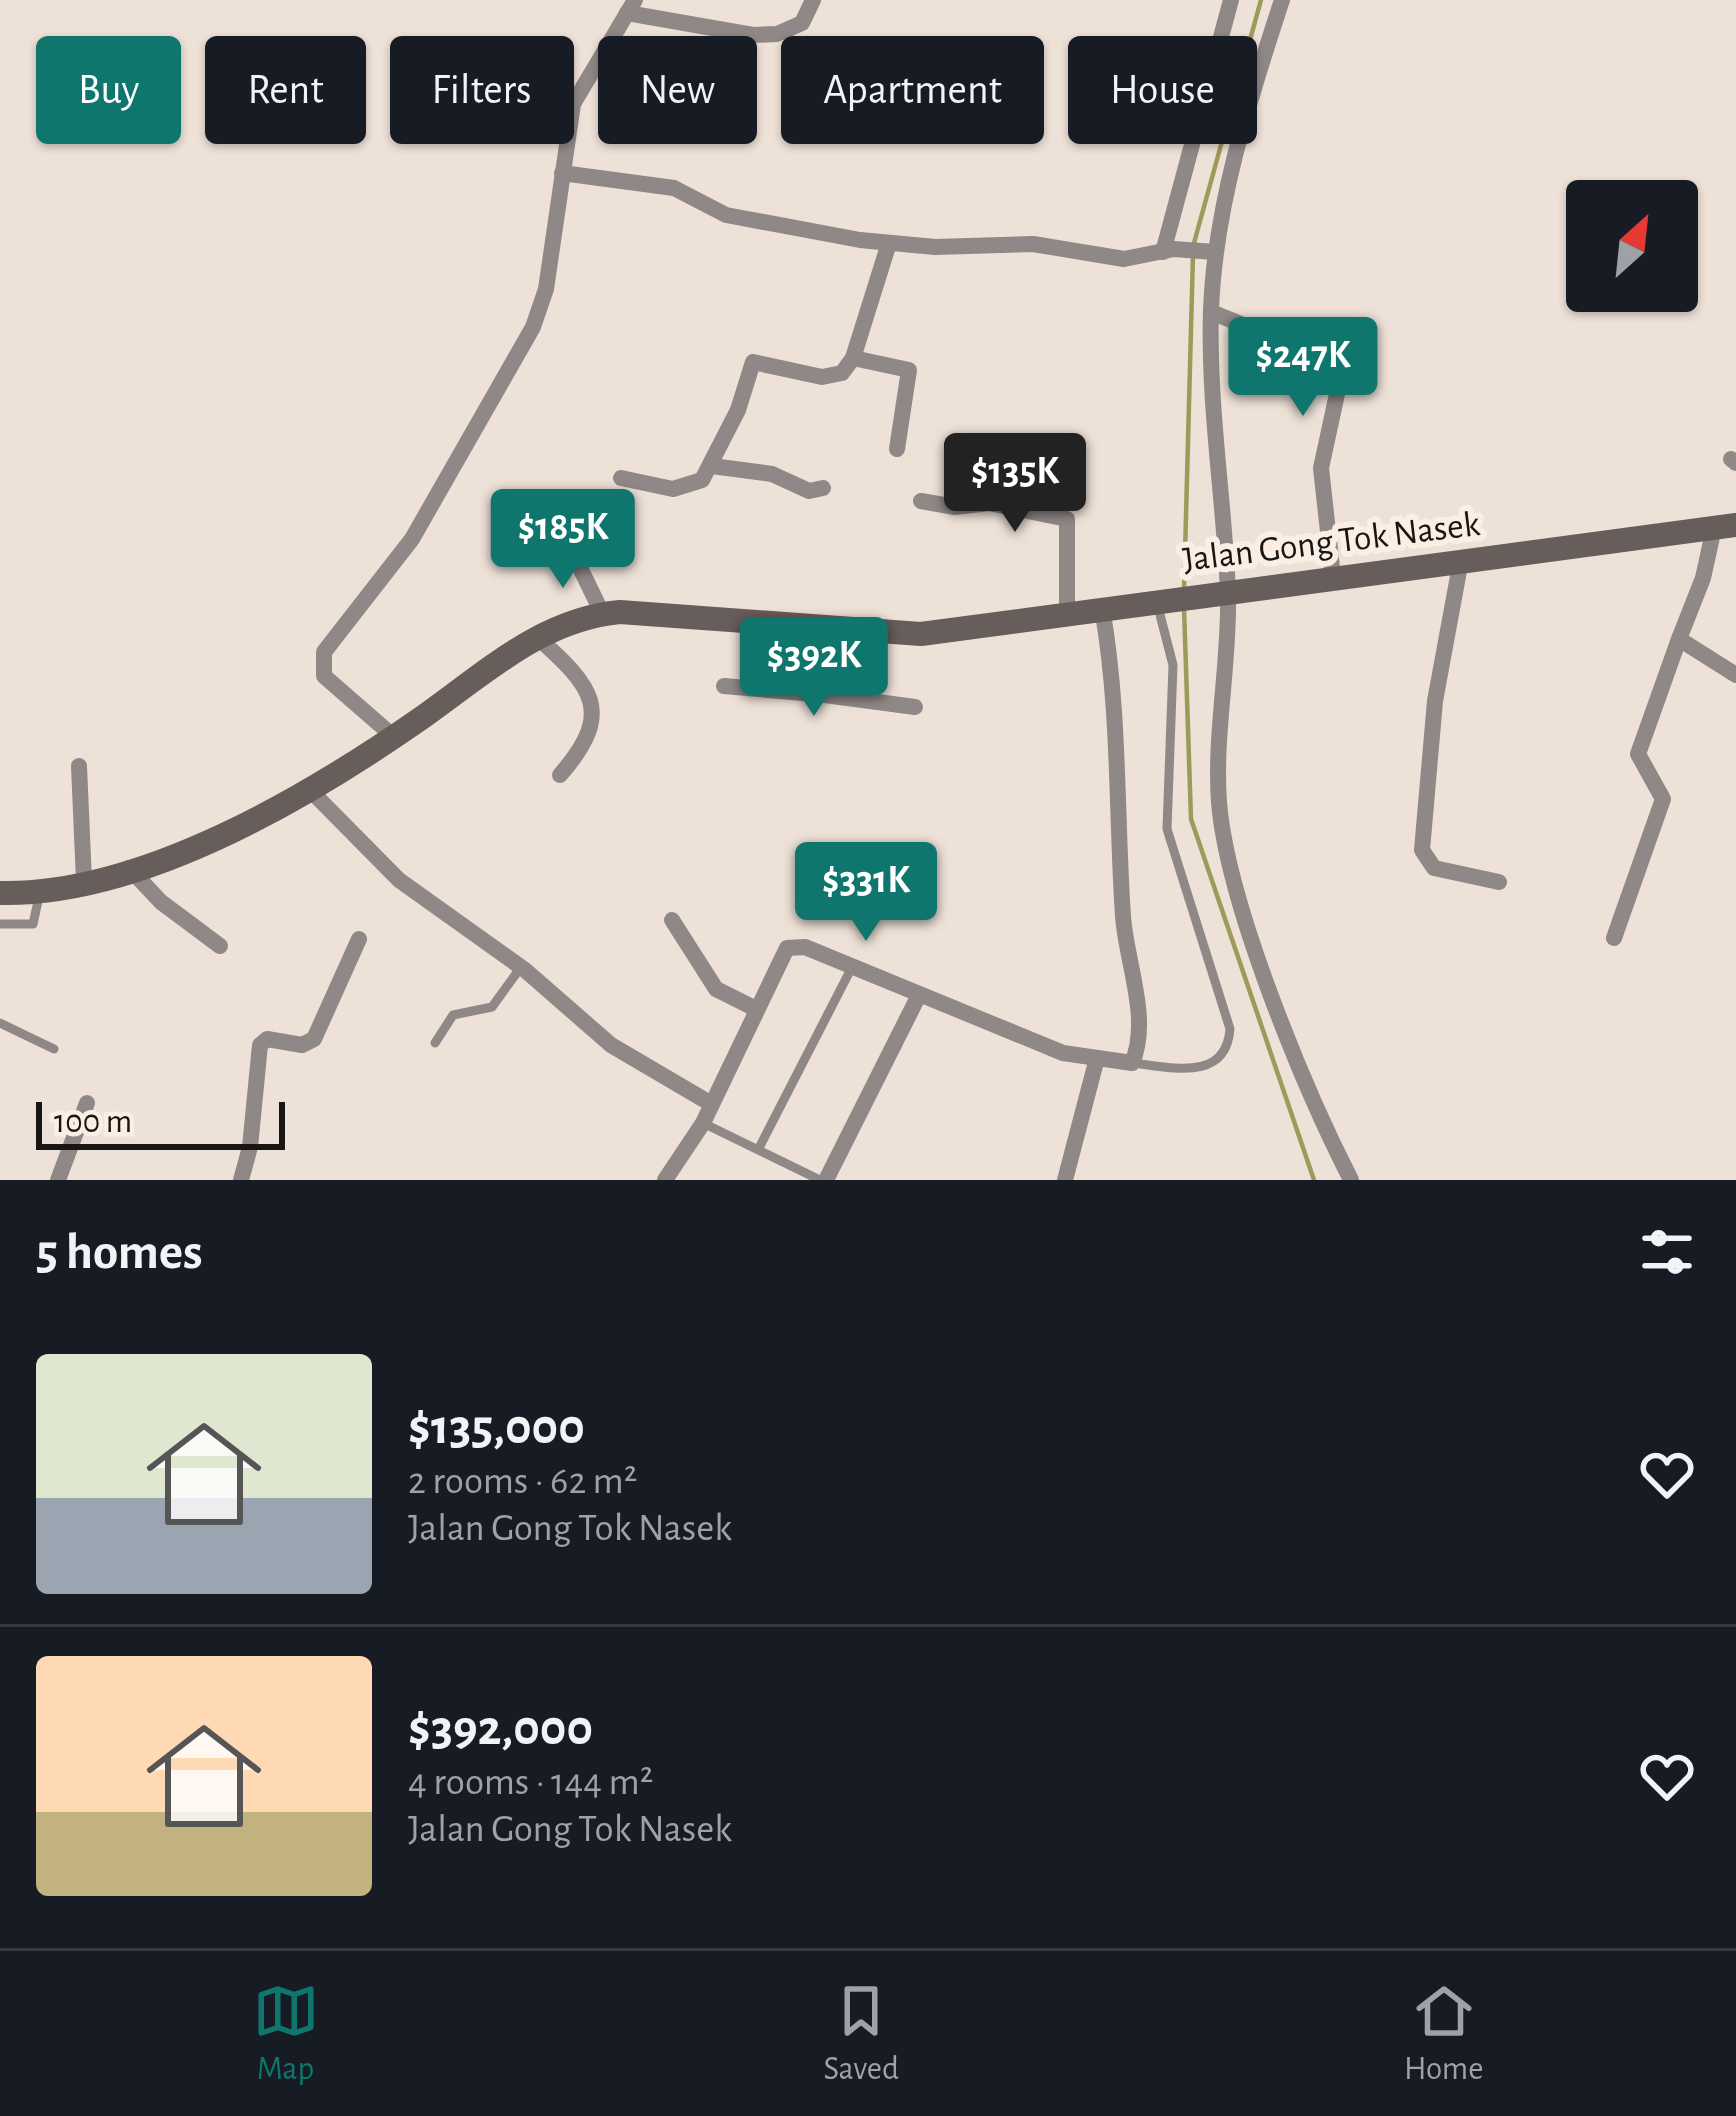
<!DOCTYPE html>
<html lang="en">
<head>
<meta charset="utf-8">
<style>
  :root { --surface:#171b24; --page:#242831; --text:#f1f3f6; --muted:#9ea1a6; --line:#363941; --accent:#0f766e }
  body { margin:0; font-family:"Alegreya Sans",sans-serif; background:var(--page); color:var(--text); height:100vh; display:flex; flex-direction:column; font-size:45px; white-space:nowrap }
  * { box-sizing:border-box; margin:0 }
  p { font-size:39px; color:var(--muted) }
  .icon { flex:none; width:66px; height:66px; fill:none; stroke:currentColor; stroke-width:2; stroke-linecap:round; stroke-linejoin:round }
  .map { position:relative; height:1180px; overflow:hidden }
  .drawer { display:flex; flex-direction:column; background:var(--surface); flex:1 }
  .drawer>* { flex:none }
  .top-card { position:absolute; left:36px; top:36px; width:1665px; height:108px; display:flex; gap:24px }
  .needle { width:78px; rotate:27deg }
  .controls { position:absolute; left:1566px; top:180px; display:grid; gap:24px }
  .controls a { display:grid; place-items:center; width:132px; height:132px; border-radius:12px; background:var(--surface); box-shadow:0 3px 9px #0004; font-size:60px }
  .scale { position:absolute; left:36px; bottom:30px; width:249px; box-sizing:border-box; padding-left:12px; border:6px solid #191512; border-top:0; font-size:33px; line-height:42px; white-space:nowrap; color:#191512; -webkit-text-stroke:9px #fbeee5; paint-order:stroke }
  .price { position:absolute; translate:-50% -102px; padding:0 27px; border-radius:12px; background:var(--accent); color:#fff; font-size:39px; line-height:78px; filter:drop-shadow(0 3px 6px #0008) }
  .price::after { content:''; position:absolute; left:50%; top:72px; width:36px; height:27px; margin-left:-18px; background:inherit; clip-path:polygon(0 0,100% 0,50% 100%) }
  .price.on { background:#222; color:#fff }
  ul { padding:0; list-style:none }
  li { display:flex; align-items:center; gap:36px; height:300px; padding:0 36px }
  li+li { border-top:3px solid var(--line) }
  li span { display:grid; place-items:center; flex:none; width:336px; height:240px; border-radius:12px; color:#555 }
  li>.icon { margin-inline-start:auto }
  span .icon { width:144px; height:144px; fill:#fffc; stroke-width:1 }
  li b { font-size:51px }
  h2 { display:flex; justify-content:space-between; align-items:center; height:144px; padding:0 36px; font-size:51px }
  .chip { padding:0 42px; border-radius:12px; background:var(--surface); box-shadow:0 3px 9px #0004; font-size:42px; line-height:108px }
  .chip.on { background:var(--accent); color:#fff }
  .tabs { display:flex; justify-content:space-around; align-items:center; height:168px; border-top:3px solid var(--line); background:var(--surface); font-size:33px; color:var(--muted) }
  .tabs a { display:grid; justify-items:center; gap:6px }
  .tabs .on { color:var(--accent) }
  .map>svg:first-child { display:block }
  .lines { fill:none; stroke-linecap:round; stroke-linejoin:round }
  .stream { stroke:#9f995a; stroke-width:4.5 }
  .service { stroke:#8f8887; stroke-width:9 }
  .minor { stroke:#8f8887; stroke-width:16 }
  .secondary { stroke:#675d5b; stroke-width:24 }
  .labels { text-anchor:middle; stroke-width:12; stroke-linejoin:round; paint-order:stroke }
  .street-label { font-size:36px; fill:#191512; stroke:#fbeee5 }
</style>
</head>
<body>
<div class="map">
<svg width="1736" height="1180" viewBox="0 0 1736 1180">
  <rect width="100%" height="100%" fill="#eee1d8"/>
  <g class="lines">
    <g class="stream">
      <path d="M1194,243l67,-243"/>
      <path d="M1184,591l9,-337"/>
      <path d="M1184,608l7,211 123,361"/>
    </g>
    <g class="service">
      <path d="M0,924h33l7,-32"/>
      <path d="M0,1023l54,26"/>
      <path d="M435,1043l18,-28 39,-8 29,-40"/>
      <path d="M1132,1063c38,4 94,20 98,-34l-63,-200 6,-164 -15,-58"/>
      <path d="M703,1123l117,57"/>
      <path d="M759,1148l93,-181"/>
    </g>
    <g class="minor">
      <path d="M1282,0c-33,101 -67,204 -71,310 -3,95 13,188 17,282 2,70 -14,141 -9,210 8,101 85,286 132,378"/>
      <path d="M627,13l126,22 24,-1 25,-11 11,-23"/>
      <path d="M562,173l112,15 52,27 134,25 75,7 98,-3 91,15 50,-10 41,3"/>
      <path d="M1163,252l68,-252"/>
      <path d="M1211,312l122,49 9,10 -21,97 12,109"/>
      <path d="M853,358l56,12 -12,79"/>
      <path d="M1731,459l5,4"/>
      <path d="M712,466l60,8 37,17 14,-3"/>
      <path d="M621,478l52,11 29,-9 36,-70 15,-48 69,15 20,-4 11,-15 36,-115"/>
      <path d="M921,501l34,6 34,-4 78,16v95"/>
      <path d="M1714,528l-11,50 -24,61 57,36"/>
      <path d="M569,545l33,68"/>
      <path d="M1461,560l-26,141 -13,149 12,18 65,14"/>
      <path d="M830,629l-5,66 90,12"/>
      <path d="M537,637c56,50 78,75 23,138"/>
      <path d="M724,686l101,9"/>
      <path d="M394,737l-70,-61v-24l88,-113 121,-212 13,-38 27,-185 62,-104"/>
      <path d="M79,766l5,115"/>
      <path d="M312,792l87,88 126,90 86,75 97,57"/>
      <path d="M129,868l32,34 59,44"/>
      <path d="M672,920l44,69 38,19"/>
      <path d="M1614,938l49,-139 -25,-45 41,-115"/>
      <path d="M58,1180l29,-77"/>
      <path d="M241,1180l9,-33 10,-102 7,-6 35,6 12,-6 45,-100"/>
      <path d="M665,1180l38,-57 84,-175 18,-1 258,106 69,10c19,-44 -6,-101 -9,-147 -7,-103 -3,-206 -21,-308"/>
      <path d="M826,1180l93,-185"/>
      <path d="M1065,1180l31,-118"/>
    </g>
    <path class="secondary" d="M0,893c141,3 308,-96 420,-174 63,-44 121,-100 200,-107l301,22 815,-109"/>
  </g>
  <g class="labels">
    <g class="street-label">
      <text transform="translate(1331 540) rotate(-7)" y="13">Jalan Gong Tok Nasek</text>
    </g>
  </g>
</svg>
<div class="controls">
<a><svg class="needle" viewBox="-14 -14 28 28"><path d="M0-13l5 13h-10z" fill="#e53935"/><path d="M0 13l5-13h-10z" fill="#9ea1a6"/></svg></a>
</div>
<div class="scale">100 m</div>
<b class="price" style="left:1303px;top:419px">$247K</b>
<b class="price on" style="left:1015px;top:535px">$135K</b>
<b class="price" style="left:563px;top:591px">$185K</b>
<b class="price" style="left:814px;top:719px">$392K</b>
<b class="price" style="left:866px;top:944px">$331K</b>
<div class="top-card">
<a class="chip on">Buy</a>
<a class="chip">Rent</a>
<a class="chip">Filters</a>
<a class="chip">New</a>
<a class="chip">Apartment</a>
<a class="chip">House</a>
</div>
</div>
<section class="drawer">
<h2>5 homes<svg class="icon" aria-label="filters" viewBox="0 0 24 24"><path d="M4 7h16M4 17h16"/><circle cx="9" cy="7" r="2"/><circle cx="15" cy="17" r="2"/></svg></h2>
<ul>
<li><span style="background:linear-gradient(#dfe7d0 60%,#9aa5b1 0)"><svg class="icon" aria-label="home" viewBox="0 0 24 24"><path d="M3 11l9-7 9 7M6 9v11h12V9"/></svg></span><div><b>$135,000</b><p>2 rooms · 62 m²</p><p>Jalan Gong Tok Nasek</p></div><svg class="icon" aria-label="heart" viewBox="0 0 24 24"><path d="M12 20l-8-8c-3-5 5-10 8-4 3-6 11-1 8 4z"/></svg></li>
<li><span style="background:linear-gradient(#ffd9b3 65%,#c2b280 0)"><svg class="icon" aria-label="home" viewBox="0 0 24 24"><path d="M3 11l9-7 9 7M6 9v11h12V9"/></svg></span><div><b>$392,000</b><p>4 rooms · 144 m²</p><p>Jalan Gong Tok Nasek</p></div><svg class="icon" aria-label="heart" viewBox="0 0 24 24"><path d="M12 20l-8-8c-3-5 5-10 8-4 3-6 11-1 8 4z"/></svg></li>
</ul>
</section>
<nav class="tabs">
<a class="on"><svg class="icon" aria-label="map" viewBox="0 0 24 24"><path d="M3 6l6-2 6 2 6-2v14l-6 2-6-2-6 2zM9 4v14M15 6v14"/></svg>Map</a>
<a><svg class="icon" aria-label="saved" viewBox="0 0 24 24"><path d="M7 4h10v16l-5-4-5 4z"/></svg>Saved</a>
<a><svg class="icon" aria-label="home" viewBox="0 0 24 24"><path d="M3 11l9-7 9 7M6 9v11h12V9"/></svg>Home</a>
</nav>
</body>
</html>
